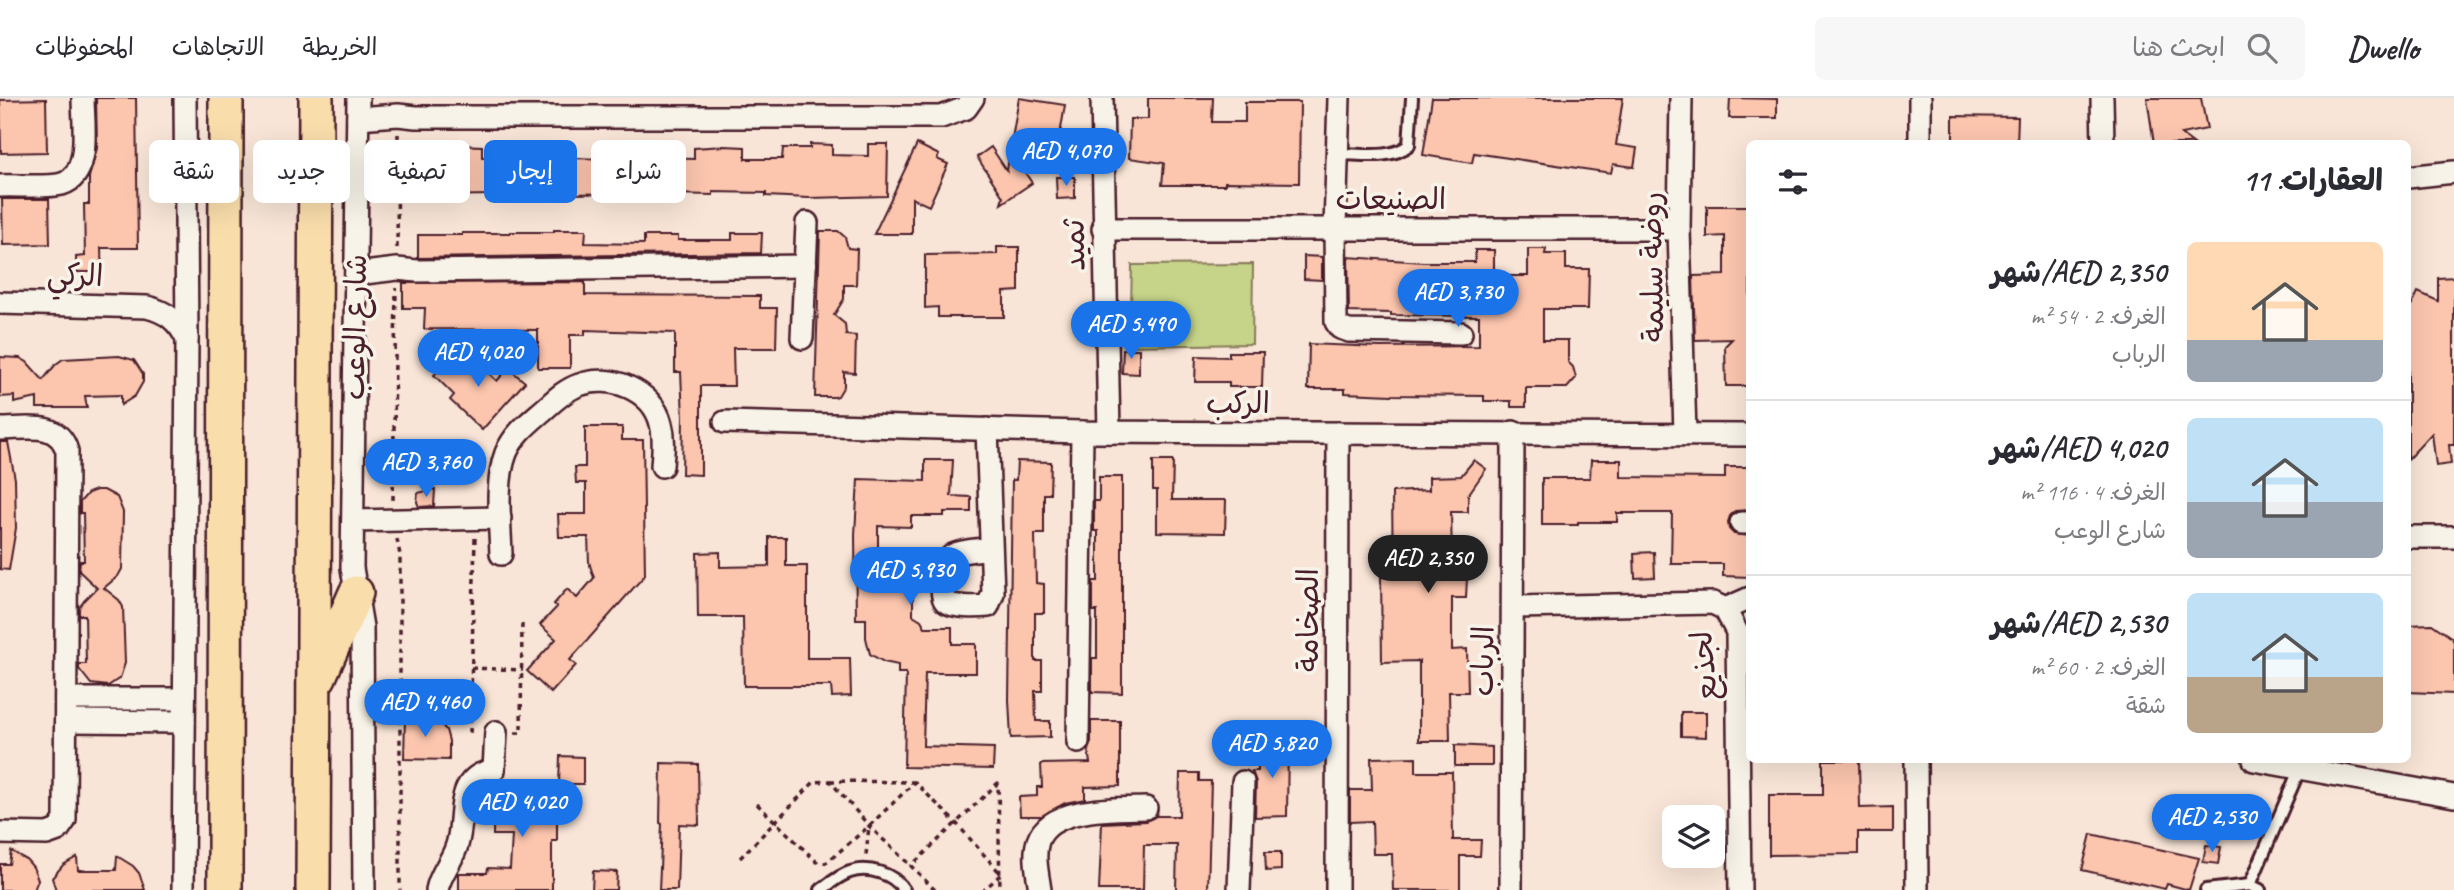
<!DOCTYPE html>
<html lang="ar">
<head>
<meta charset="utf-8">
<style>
  :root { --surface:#fff; --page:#f7f7f7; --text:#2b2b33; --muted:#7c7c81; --line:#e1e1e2; --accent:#1a73e8 }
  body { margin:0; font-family:Caveat,"Playpen Sans Arabic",sans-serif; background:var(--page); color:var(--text); direction:rtl; height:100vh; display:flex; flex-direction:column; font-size:26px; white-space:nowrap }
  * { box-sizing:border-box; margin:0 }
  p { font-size:23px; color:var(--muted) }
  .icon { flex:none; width:38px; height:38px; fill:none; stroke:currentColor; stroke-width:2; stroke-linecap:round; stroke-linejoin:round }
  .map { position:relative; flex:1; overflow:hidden; direction:ltr }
  .side { position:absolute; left:1746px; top:42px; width:665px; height:623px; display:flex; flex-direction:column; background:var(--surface); border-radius:10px; box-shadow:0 7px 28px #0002; direction:rtl }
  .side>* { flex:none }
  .guide { position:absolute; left:21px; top:42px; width:665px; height:63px; direction:rtl; display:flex; gap:14px }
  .tools { position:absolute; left:1662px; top:707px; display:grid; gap:14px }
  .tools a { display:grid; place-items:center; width:63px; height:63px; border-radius:10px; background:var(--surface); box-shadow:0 7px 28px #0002; font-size:35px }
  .price { position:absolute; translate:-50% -60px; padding:0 16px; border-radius:24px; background:var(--accent); color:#fff; font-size:23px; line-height:46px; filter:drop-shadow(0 2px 4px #0008) }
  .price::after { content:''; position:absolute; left:50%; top:42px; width:21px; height:16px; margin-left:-10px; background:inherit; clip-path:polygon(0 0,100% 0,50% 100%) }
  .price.active { background:#222; color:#fff }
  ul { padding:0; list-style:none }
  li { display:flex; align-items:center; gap:21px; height:175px; padding:0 28px }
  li+li { border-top:2px solid var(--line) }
  li span { display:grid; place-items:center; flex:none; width:196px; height:140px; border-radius:10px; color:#555 }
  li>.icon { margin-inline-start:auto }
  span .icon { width:84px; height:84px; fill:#fffc; stroke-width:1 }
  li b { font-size:30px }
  h2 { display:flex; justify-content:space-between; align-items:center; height:84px; padding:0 28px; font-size:30px }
  .tag { padding:0 24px; border-radius:10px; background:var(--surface); box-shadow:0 7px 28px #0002; font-size:24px; line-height:63px }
  .tag.active { background:var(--accent); color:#fff }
  header { display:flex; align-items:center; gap:42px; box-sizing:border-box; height:98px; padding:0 35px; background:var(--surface); border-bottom:2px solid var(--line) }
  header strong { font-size:33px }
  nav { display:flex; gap:38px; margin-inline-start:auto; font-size:24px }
  .search { width:490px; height:63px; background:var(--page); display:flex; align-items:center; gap:18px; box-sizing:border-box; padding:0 24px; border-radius:10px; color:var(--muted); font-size:26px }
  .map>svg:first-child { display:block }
  .green { fill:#c5d488; stroke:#887a5a; stroke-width:2 }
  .building { fill:#fbc5ae; stroke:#4a1f2b; stroke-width:2 }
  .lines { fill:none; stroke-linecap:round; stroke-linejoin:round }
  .lane-casing { stroke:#4a1f2b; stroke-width:16 }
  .street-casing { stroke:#4a1f2b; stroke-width:26 }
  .primary-casing { stroke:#4a1f2b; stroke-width:38 }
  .path { stroke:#4a1f2b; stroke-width:3.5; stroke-dasharray:5 5; stroke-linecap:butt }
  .lane { stroke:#f7f3e8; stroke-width:10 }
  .street { stroke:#f7f3e8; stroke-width:21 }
  .primary { stroke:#f9ddab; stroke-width:33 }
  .labels { text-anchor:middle; stroke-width:7; stroke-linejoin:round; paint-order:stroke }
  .street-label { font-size:30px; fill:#4a1f2b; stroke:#f7f3e8 }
</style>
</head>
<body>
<header>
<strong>Dwello</strong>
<div class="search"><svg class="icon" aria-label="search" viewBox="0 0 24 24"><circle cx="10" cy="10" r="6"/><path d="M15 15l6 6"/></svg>ابحث هنا</div>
<nav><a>الخريطة</a><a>الاتجاهات</a><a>المحفوظات</a></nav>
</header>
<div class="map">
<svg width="2454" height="792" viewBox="0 0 2454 792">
  <rect width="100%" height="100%" fill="#f8e5d7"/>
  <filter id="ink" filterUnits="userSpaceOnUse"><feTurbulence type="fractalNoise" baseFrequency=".0143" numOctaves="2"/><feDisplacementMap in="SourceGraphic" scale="14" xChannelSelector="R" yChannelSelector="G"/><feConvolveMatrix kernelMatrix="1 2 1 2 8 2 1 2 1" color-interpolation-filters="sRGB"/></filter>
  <g filter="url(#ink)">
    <path class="green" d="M1253,166l-1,80 -122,2 2,-81z"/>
    <g class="building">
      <path d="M96,0h40l2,150h-37l1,24h-26v-15l9,-1 -1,-52h5v-27l8,-29z"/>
      <path d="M1019,0l46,7 -7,42 -46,-8z"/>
      <path d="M1148,0h65l-1,24h33v-20h55l-1,81 -74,-1v3h-63l2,-22 -35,-5 1,-39h18z"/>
      <path d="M1432,0h191l-7,47 21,3 -3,19 -21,-3 -2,9 -137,-20 -2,10 -49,-8z"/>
      <path d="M1730,0l47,1v19h-48z"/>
      <path d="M2147,0h54l6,31 -26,5 13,10h-40z"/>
      <path d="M46,1l1,53 -46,1 -1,-53z"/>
      <path d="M1953,18l65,1 -1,27h-64z"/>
      <path d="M433,46l49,2v11l37,1v-11l51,1v10l36,1 1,-11 52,-1v11l35,1v-11l30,-2 21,1v12h37l1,-11h27v-4l22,1v10l36,1v-12h20l-1,52 -78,2 -43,-2v-3l-53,-1v3l-44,-1v2h-33v-3l-217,3 1,-38 13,1z"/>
      <path d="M917,46l22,11 -2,4 11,5 -19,42 -17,-8v36h-38z"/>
      <path d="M991,49l16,24 3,-21 22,33 -31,21 2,-7 -26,-40z"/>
      <path d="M1056,79h19v21l-18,1z"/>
      <path d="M2,101h47l1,45 -47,1z"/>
      <path d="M1707,108h43v180h-24l-1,-40 7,-7 -37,1 -2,-64 32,-1v-39l-18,1z"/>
      <path d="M554,132h32l-1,13 59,1v-8h34v4h54v-7h30l-1,20 -343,5v-23h44v-2h48v-1h44z"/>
      <path d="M820,133h18l7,6 3,11 9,1 -1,36h-12v14l-10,16 11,9 1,11 10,1 -1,37 -11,-1v14l-6,10 -3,1h-20z"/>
      <path d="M997,149h22v44l-15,1v25h-66v-10l-13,1v-53l72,-1z"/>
      <path d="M1528,151h18l-1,5h21v15h23l-1,40h-45v31h25v22l5,5 3,11 -9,10h-41v19h-15v-6h-27v-5l-92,-1 -47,-2v-4h-37l1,-45 71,3 99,-1v-30l-88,-1v-2l-42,-1 -1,-55 75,5h52v-12h19v26h34z"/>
      <path d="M1304,158l18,1v23l-18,-1z"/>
      <path d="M2454,179v168h-5l2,19 -15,2 -4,-33 -24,26v-154h4l6,-13 20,9v-23z"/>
      <path d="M585,184v13l175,1v12h17l-1,40h-43l1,38h-33v89l-19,-1 1,-56 -2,-46h-6v-39l-90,-3v5h-15v33h-32v-38l-114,-1 1,-21h-22v-25z"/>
      <path d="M1123,251h16v25l-17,-1z"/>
      <path d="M458,254l19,19 5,-4 15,14 11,-13 17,14 -43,48 -32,-30 4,-5 -20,-20z"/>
      <path d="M1229,254h34l-1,35h-33v-5h-34l1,-26 33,1z"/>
      <path d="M119,258l15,4 9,14v8l-8,14 -14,9v-10l-36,1 2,12h-50v-10l-23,5v-7l-14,1v-40l20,1 7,4 16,18 13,-16 7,-5z"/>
      <path d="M585,329h37v13h21l2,135 -75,85 6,5 -25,28 -24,-22 29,-32 -16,-14 17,-18 -3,-3 13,-15 10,9 17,-20 -5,-16 -1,-25h-29l-1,-23h28v-31h-10l-1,-16h10z"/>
      <path d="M0,344h8l7,37 1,49 -7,42 -9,-1z"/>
      <path d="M458,354l15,16 -17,16 -15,-16z"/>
      <path d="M925,362h28l-2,36 20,1v15h-27v4h-33v11l-33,-1v40h19v13h16v36l8,5 4,7h27v17h24v29h-51l-2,73 71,2 -1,21 -89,-2 2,-94h-8v-8l-14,-3 -14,-8 -4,-16v-19h-10l-1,-84 3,-56 67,2z"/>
      <path d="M1474,362l12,9 -18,26v17h-17l1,45h16l-2,41h-14v52l15,-1 1,43h-19l1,49h-31v-80l-37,1 -1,-85h12l-1,-85 37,-2v-13l32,-1z"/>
      <path d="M1591,362h30v17l104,1v-11h25v43l-15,1 -5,5 -2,6 1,7 5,5 16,2v41l-27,-1v-12h-52l1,-51h-55v9h-39v3h-36v-47h48z"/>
      <path d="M1017,363l34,1 -1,32h-6v40h-9l1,49 8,1v29h-9v48h7v30h-7l1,30h14v16l-39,1 -2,-38 3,-220h4z"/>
      <path d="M1153,363h20l-1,39h54l-1,33 -68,-1v-42h-4z"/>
      <path d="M1099,379h23v216l-30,-1v-34h5v-47h-4v-30h5v-50h-4v-30h5z"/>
      <path d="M435,391l-1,17 -15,1 -2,-5 1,-9z"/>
      <path d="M96,392h8l13,7 6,15 -1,57 -4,7 -14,12 15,12 4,7 2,56 -5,15 -12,8 -17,-2 -12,-15v-5h7l-1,-49h-6v-7l5,-7 13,-13 -18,-17 1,-10h4l-1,-48h-3v-11l8,-9z"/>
      <path d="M769,439h17v29h21v92h43l1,38 -19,1 -1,-11h-87l-1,-69h-45l-1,-64 23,-1v15l49,-1z"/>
      <path d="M1654,454l1,25 -20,1 -1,-25z"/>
      <path d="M2432,526l20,14 2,4v52l-46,-2 1,-67z"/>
      <path d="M1681,614h25v25l-25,-1z"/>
      <path d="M422,615l15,6 9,11 3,11v19l-45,-1 1,-43z"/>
      <path d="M1091,623h29v65l-35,1v12l-20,4 -23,13h-22l-1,-19 18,-1v-9h5l-1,-23 49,-1 -2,-13 3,-8z"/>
      <path d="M1258,644h30l-1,74 -32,1 1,-35 -4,-11h6z"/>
      <path d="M1455,647l37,2v19h-37z"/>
      <path d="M560,658l23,1v27h-24z"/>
      <path d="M1416,659v15h36l1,68h28l-1,16h-20v34h-67l-1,-36h-19l-1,-33 -22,1v-32h22l-1,-32z"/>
      <path d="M1823,662h36l1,48 33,-1v25h-35v22l-89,1v-60h54z"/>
      <path d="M661,665l37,1 1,61 -20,-1 -2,66h-18l3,-66 -2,-1z"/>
      <path d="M1180,675h19v8h12l-3,109h-32l1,-45h-33l-1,45h-44l3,-67 44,-2 10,-5h23z"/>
      <path d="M515,685l42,2v56h-5v49h-93v-17h28l1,-5 22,1 2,-34h-19l1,-51z"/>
      <path d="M2091,736l108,24 -10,32 -22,-6 -2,5 -83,-19z"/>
      <path d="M2206,747l15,2 -3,17 -15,-2z"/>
      <path d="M11,753l16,9 6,7 5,13 -4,10h-34v-26h9z"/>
      <path d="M1265,754h16v18l-15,1z"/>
      <path d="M117,758l16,10 6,7 6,17h-89l-4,-12 11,-13 14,-8 1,13h38z"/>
      <path d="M593,773l24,1 -1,18h-24z"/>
    </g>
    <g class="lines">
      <g class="lane-casing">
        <g id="lane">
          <path d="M1338,56c23,0 53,6 71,-9l3,-47"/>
          <path d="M821,792c8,-6 19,-15 29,-18 18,-6 43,1 54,18"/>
          <path d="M2206,792l44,-5"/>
          <path d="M2260,792l-10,-5 50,-117"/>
        </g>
      </g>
      <g class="street-casing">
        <g id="street">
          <path d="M358,0l-6,470 10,59 2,263"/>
          <path d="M1102,0l7,334"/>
          <path d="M1339,0l-4,130 1,94 4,6 9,3 112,2"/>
          <path d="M1681,0l-2,131 6,205"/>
          <path d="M1920,0v46"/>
          <path d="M2102,0l1,46"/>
          <path d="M358,20l40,-3 18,2h525l25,-9 7,-10"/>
          <path d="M2408,79l46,-5"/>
          <path d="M0,88c16,-1 48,2 62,-2 30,-9 21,-62 21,-86"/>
          <path d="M1103,131h576"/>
          <path d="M356,176l41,-5 20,2 388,-5"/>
          <path d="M0,205l147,4c20,5 31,14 40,32"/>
          <path d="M802,240l5,-115"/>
          <path d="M725,324l357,10 668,3"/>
          <path d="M0,331c27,0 58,-9 67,22l-2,369 -7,10 -11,4 -47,-1"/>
          <path d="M987,331l6,164 -5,13c-9,1 -38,2 -43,-5 -6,-7 -1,-41 8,-46 10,-5 27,-5 38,-7"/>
          <path d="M353,423l147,-3"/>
          <path d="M1741,425h9"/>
          <path d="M2408,439h46"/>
          <path d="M501,456c-1,-30 -6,-73 5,-101 7,-17 20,-28 34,-40 12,-10 24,-23 39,-28 31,-12 74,5 82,39 4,14 2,28 1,42"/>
          <path d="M1514,509l199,-4 12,6 12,23 3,258"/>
          <path d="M1725,511l25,-11"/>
          <path d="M66,601h118"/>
          <path d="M66,623l118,1"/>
          <path d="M1078,644l4,-310"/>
          <path d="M1916,662l1,130"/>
          <path d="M2254,662l200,36"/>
          <path d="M183,792l4,-551 -2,-241"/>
          <path d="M437,792c3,-17 15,-28 20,-45 9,-29 -4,-68 37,-75l2,-38"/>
          <path d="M1040,792c-2,-15 -7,-34 -2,-49 12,-35 79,-32 108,-33"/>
          <path d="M1239,792l4,-108"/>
          <path d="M1337,792l1,-457"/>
          <path d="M1511,792l2,-458"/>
        </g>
      </g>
      <g class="primary-casing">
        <g id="primary">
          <path d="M319,579l37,-84"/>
          <path d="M225,792l1,-792"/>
          <path d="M313,792l3,-792"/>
        </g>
      </g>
      <g class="path">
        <path d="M397,150l1,-114"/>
        <path d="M393,402l3,-212"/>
        <path d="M475,440l-5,193h6"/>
        <path d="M397,441l3,16v335"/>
        <path d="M471,570l52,2"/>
        <path d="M515,635h6l1,-112"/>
        <path d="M830,683l85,1"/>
        <path d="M757,706l60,58 9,1 42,-36"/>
        <path d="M866,757l3,-29 46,-44 41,41 45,51 -17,16"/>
        <path d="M740,760l74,-76 16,-1 39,45 42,40"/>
        <path d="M935,792l-24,-24 87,-83 2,107"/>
      </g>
      <use href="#lane" class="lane"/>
      <use href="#street" class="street"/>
      <use href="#primary" class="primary"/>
    </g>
  </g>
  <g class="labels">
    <g class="street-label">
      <text x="1391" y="111">الصنيعات</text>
      <text transform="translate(1074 147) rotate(-91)" y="10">ثميد</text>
      <text transform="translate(1652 169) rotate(-91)" y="10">روضة سليمة</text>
      <text transform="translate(75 177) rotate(2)" y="10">الركي</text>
      <text transform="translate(355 229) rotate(-89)" y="10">شارع الوعب</text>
      <text x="1238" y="315">الركب</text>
      <text transform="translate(1308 522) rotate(-90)" y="10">الصخامة</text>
      <text transform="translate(1483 563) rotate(-89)" y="10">الرباب</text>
      <text transform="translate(1704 568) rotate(-95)" y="10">لجذيع</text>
    </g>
  </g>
</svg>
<div class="tools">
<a><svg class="icon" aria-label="layers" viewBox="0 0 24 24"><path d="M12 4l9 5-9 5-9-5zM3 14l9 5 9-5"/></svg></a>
</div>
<b class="price" style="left:1066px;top:90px">AED 4,070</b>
<b class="price" style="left:1458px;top:231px">AED 3,730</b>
<b class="price" style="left:1131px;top:263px">AED 5,490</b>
<b class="price" style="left:478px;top:291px">AED 4,020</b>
<b class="price" style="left:426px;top:401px">AED 3,760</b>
<b class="price active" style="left:1428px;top:497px">AED 2,350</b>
<b class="price" style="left:910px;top:509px">AED 5,930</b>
<b class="price" style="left:425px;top:641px">AED 4,460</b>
<b class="price" style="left:1272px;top:682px">AED 5,820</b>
<b class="price" style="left:522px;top:741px">AED 4,020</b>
<b class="price" style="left:2212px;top:756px">AED 2,530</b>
<div class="guide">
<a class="tag">شراء</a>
<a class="tag active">إيجار</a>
<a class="tag">تصفية</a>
<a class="tag">جديد</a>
<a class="tag">شقة</a>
</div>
<section class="side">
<h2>العقارات: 11<svg class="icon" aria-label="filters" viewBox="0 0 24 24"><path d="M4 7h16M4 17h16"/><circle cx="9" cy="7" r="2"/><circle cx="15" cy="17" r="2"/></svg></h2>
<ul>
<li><span style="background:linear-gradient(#ffd9b3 70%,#9aa5b1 0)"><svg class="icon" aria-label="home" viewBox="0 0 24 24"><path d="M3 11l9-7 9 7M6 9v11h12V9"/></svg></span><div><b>AED 2,350/شهر</b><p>الغرف: 2 · 54 m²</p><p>الرباب</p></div></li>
<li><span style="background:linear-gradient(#bfe0f5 60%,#9aa5b1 0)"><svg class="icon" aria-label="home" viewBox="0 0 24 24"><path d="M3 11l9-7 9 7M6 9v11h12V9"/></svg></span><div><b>AED 4,020/شهر</b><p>الغرف: 4 · 116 m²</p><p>شارع الوعب</p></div></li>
<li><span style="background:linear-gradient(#bfe0f5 60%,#b9a48a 0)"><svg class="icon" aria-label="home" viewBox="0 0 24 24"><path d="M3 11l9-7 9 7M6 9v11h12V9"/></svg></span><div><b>AED 2,530/شهر</b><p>الغرف: 2 · 60 m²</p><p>شقة</p></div></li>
</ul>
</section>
</div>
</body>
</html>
